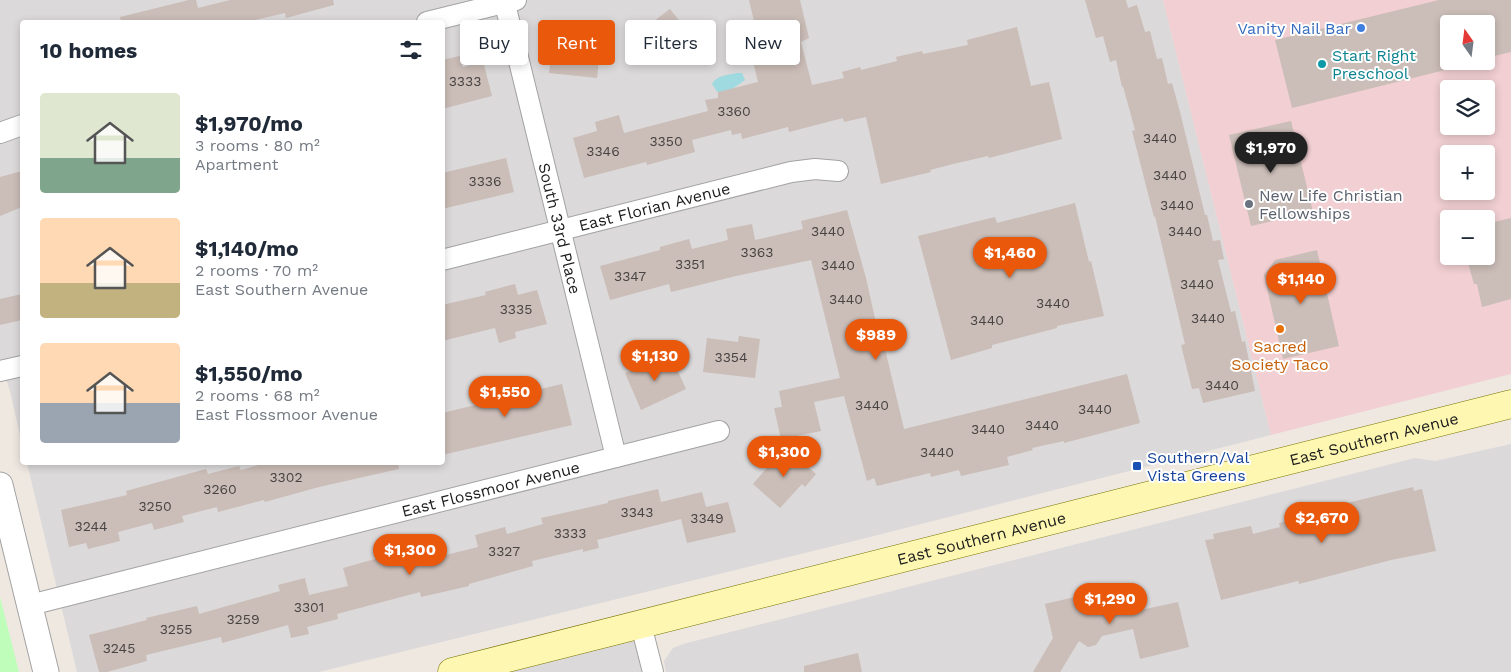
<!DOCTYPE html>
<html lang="en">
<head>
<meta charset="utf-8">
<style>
  :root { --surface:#fff; --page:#f6f6f7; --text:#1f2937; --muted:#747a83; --accent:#ea580c }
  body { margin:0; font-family:"Work Sans",sans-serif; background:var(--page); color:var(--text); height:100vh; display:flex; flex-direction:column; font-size:19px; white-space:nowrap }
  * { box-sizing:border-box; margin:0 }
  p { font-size:16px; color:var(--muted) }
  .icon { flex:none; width:28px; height:28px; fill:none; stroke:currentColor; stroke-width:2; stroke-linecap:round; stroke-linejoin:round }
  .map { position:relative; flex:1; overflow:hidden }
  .details { position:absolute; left:20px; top:20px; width:425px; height:445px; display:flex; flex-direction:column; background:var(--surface); border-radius:5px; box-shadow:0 2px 8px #0003 }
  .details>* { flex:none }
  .guide { position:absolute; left:460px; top:20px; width:475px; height:45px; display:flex; gap:10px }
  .needle { width:32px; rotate:346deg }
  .controls { position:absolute; left:1440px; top:15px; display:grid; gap:10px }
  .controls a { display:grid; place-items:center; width:55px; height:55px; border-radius:5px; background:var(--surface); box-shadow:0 2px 8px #0003; font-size:25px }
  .price { position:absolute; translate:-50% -42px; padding:0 11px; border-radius:18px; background:var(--accent); color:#fff; font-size:16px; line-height:32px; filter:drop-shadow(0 1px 2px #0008) }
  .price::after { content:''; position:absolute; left:50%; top:30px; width:15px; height:11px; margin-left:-8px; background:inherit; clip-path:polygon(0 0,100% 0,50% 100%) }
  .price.selected { background:#222; color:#fff }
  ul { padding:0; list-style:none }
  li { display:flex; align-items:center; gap:15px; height:125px; padding:0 20px }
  li span { display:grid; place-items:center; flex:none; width:140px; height:100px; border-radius:5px; color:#555 }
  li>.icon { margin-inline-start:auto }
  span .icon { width:60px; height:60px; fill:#fffc; stroke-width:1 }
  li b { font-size:21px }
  h2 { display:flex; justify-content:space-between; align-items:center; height:60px; padding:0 20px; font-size:21px }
  .pill { padding:0 18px; border-radius:5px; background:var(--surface); box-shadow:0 2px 8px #0003; font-size:18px; line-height:45px }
  .pill.selected { background:var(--accent); color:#fff }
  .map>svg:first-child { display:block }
  .residential { fill:#dbd9da }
  .commercial { fill:#f1cfd2; fill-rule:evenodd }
  .park { fill:#befdba }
  .water { fill:#9edae0 }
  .building { fill:#cbbdb7 }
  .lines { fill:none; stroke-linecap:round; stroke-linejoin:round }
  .minor-casing { stroke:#a3a3a3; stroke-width:22 }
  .tertiary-casing { stroke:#a3a3a3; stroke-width:27 }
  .secondary-casing { stroke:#777300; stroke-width:29 }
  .minor { stroke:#fff; stroke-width:20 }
  .tertiary { stroke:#fff; stroke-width:25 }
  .secondary { stroke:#fdf7b1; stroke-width:28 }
  .shop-dot { fill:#3f7fe0; stroke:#fff; stroke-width:2 }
  .culture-dot { fill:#0f9aa8; stroke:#fff; stroke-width:2 }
  .worship-dot { fill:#6b7280; stroke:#fff; stroke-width:2 }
  .food-dot { fill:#e8710a; stroke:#fff; stroke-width:2 }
  .transit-dot { fill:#1a4fb4; stroke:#fff; stroke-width:2 }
  .labels { text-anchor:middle; stroke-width:4; stroke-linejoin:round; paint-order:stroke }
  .number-label { font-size:14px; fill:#484443 }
  .shop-label { font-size:16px; fill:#366cbe; stroke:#fff; text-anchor:end }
  .culture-label { font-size:16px; fill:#0d838f; stroke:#fff; text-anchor:start }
  .worship-label { font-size:16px; fill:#5b616d; stroke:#fff; text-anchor:start }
  .street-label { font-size:16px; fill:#1c1c1c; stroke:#fff }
  .food-label { font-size:16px; fill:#c56008; stroke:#fff }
  .transit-label { font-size:16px; fill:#164399; stroke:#fff; text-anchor:start }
</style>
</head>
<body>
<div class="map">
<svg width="1511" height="672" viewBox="0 0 1511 672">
  <rect width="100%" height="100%" fill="#efe8e1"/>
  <g class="residential">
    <path d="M0,0h1163l108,435 -401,102 -551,135h-242l-50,-209 415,-1v-440h-420v422l-12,-53 -10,-31z"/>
    <path d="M1511,444v228h-845l-2,-11 9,-13 10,-4 732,-186 20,3z"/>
    <path d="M641,625l11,47h-200z"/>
  </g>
  <path class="commercial" d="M1163,0h348v374l-240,61zM1449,24h37v37h-37zM1449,89h37v37h-37zM1449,154h37v37h-37zM1449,219h37v37h-37z"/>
  <path class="park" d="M0,597l19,75h-19z"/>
  <g class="water">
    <path d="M708,46l4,4 -1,5 -16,7 -9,-8 2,-6 2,-1z"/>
    <path d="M737,73h5l3,7 -16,11 -10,3 -7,-10c5,-9 16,-9 25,-11z"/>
  </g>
  <g class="building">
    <path d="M189,0h7l2,8 32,-8h103l1,5 -48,13 -1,-5 -38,9h-126l-1,-5z"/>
    <path d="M749,0h51l9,38 -8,4 11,43 32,-7 -2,-6 18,-5 1,3 36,-9 -1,-4 26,-6 1,3 45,-9 -1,-5 50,-13 14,59 18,-4 13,57 -73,19 -1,-2 -35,8 -23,6 1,2 -50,12 -15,-67 -22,5 -1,-4 -54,14 -1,-5 -46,12 -1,-6 -9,2 -1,-5 -39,10 3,12 -48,13 -1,-3 -62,16 -11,-40 24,-7 -2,-9 24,-7 5,18 84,-22 -3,-11 13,-2v-6l40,-10 -9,-37 9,-7z"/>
    <path d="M1085,0h41l2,8 9,-3 8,27 5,-1 7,28 5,-1 6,26 4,-1 8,29 25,103h2l6,26 7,-1 4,19 -6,1 13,52 4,-1 7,31 3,-1 10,50 -52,12 -4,-15 -7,1 -11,-44 4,-1 -30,-128 -1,1 -22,-86 3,-1 -12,-44 -1,1 -6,-27 -6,2 -7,-26 -7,2z"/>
    <path d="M1439,0h72v52l-25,6v-34h-37v45l-157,39 -17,-68z"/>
    <path d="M670,9l21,27 -21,16 -6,-8 -20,15 -15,-19z"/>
    <path d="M568,30l34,4 -5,44 -48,-5 4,-30 13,1z"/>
    <path d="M460,56l3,11 20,-6 9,35 -50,13v-49z"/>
    <path d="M1291,121l22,91 -62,14 -22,-91z"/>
    <path d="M506,158l8,34 -72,17v-36z"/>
    <path d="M22,171v36l-22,9v-39z"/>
    <path d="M1075,203l14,59 2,-1 13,55 -47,10v2l-65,17v3l-41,12 -33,-124 77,-19 2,6z"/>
    <path d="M847,210l19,68 16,72 3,-1 19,80 223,-55 13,49 -76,20v-2l-32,7 1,2 -26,7 2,8 -48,11 -2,-6 -28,7 -1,-4 -53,13 -3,-8 -7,3 -23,-85 -30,6 7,29 -40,8 -7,-31 8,-1 -3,-16 61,-13 -29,-118 -75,16 -65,16 -2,-8 -59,16 -10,-34 60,-16v-3l29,-8 3,10 36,-9 -2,-11 26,-5 3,16 48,-11 -2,-8z"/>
    <path d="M1511,218v81l-29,8 -5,-23h-3l-8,-28h20v-32z"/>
    <path d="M1317,250l22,96 -56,13 -19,-84 11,-15z"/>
    <path d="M515,284l3,11 19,-5 10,34 -32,8 1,6 -17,5 -4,-15 -53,13v-36l44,-10 -1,-3z"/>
    <path d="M22,294v26l-22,5v-26z"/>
    <path d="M739,336l21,3 -5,39 -52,-6 4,-34 31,4z"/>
    <path d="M663,356l3,5 6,-3 14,31 -45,21 -16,-37z"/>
    <path d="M562,384l10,41 -130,30v-42l34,-8 -2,-7 57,-12 1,5z"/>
    <path d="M785,447l31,27 -11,13 -3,-3 -22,24 -27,-24z"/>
    <path d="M269,462h129l1,7 -80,18 -54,15 -1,-2 -46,12 -1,-5 -35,9 2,6 -30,8 -2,-7 -34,9 2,9 -32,8 -2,-6 -17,4 -8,-37 66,-15 -1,-4 80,-22 2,5 31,-8 2,4z"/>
    <path d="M1413,487l1,4 8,-2 14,62 -45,9 -92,24 -1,-3 -77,19 -16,-60 9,-1 -1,-5 38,-8 2,8 27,-7 -1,-4 24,-6 -1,-3z"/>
    <path d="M658,489l3,13 41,-10 4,15 22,-5 8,30 -49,11 -6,-24 -84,21 2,8 -16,4v-3l-51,12 1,5 -64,18v2l-48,11 -1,-5 -83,22 1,5 -31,8 2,7 -18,4 -3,-13 -66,18 -1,-6 -75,18 1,6 -40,11h-8l-10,-37 58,-15 -1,-2 51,-12 2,8 81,-23 -2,-6 27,-7 4,17 39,-9 -5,-18 50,-14v2l46,-11 3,11 36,-9 -3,-12 30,-8 2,7 36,-10 -2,-6 67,-15v-2z"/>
    <path d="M1126,585l11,6 4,19 37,-8 11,45 -49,12 -7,-30 -31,7 -6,9 -8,2 -9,-6 -19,31h-27l20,-34 -8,-34z"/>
    <path d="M858,653l4,19h-58v-6z"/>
  </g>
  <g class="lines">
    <g class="minor-casing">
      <g id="minor">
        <path id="s1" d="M504,0l112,457"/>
        <path d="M427,22l89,-22"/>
        <path d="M0,133l22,-8"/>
        <path id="s2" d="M442,260l349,-88 24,-3 23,2"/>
        <path d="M0,371l22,-5"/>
        <path id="s3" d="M30,605l689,-174"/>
        <path d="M641,625l12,47"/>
      </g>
    </g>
    <g class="tertiary-casing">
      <path id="tertiary" d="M0,485l46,187"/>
    </g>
    <g class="secondary-casing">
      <g id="secondary">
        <path id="s4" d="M452,672l1059,-268"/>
      </g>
    </g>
    <use href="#minor" class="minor"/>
    <use href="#tertiary" class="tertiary"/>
    <use href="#secondary" class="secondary"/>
  </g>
  <circle class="shop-dot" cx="1361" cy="28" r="5"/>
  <circle class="culture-dot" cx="1322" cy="64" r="5"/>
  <circle class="worship-dot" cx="1249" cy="204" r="5"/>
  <circle class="food-dot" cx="1280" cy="329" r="5"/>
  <rect class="transit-dot" x="1132" y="461" width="10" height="10" rx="2.5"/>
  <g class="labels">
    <g class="number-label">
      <text x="465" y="86">3333</text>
      <text x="734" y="116">3360</text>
      <text x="1160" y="143">3440</text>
      <text x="666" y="146">3350</text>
      <text x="603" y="156">3346</text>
      <text x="1170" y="180">3440</text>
      <text x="485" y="186">3336</text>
      <text x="1177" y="210">3440</text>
      <text x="828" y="236">3440</text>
      <text x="1185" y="236">3440</text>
      <text x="757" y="257">3363</text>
      <text x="690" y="269">3351</text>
      <text x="838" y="270">3440</text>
      <text x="630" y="281">3347</text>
      <text x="1197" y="289">3440</text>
      <text x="846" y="304">3440</text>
      <text x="1053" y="308">3440</text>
      <text x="516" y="314">3335</text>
      <text x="1208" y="323">3440</text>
      <text x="987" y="325">3440</text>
      <text x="731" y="362">3354</text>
      <text x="1222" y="390">3440</text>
      <text x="872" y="410">3440</text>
      <text x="1095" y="414">3440</text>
      <text x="1042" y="430">3440</text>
      <text x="988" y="434">3440</text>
      <text x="937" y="457">3440</text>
      <text x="286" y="482">3302</text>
      <text x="220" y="494">3260</text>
      <text x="155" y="511">3250</text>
      <text x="637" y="517">3343</text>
      <text x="707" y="523">3349</text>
      <text x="91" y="531">3244</text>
      <text x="570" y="538">3333</text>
      <text x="504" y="556">3327</text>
      <text x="309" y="612">3301</text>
      <text x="243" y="624">3259</text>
      <text x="176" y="634">3255</text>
      <text x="119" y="653">3245</text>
    </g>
    <g class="shop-label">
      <text x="1351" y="34">Vanity Nail Bar</text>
    </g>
    <g class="culture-label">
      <text x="1332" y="61">Start Right<tspan x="1332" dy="18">Preschool</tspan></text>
    </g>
    <g class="worship-label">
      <text x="1259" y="201">New Life Christian<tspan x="1259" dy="18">Fellowships</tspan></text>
    </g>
    <g class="street-label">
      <text dy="6" stroke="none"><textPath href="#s2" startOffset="219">East Florian Avenue</textPath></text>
      <text dy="6" stroke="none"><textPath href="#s1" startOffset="235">South 33rd Place</textPath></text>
      <text dy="6" stroke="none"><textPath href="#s4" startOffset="951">East Southern Avenue</textPath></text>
      <text dy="6" stroke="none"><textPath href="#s3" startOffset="475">East Flossmoor Avenue</textPath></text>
      <text dy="6" stroke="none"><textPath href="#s4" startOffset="546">East Southern Avenue</textPath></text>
    </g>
    <g class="food-label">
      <text x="1280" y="352">Sacred<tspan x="1280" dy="18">Society Taco</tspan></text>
    </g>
    <g class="transit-label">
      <text x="1147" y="463">Southern/Val<tspan x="1147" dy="18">Vista Greens</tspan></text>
    </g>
  </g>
</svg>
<div class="controls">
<a><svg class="needle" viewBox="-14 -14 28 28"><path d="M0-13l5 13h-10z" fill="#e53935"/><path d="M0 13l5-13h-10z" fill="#747a83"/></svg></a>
<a><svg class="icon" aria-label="layers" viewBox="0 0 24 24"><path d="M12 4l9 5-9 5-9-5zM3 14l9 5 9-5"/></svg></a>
<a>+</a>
<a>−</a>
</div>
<b class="price selected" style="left:1271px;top:174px">$1,970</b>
<b class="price" style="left:1010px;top:279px">$1,460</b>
<b class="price" style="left:1301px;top:305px">$1,140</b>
<b class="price" style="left:876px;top:361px">$989</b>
<b class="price" style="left:655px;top:382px">$1,130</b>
<b class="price" style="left:505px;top:418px">$1,550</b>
<b class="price" style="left:784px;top:478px">$1,300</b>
<b class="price" style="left:1322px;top:544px">$2,670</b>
<b class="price" style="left:410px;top:576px">$1,300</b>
<b class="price" style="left:1110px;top:625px">$1,290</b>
<div class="guide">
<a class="pill">Buy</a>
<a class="pill selected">Rent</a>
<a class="pill">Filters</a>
<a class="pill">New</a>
</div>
<section class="details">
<h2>10 homes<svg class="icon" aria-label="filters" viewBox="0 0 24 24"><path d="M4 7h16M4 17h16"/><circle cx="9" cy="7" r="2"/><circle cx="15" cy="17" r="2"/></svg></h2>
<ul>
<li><span style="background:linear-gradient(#dfe7d0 65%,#7fa58c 0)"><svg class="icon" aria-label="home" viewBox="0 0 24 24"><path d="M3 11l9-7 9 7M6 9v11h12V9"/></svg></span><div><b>$1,970/mo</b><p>3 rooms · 80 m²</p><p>Apartment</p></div></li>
<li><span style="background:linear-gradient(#ffd9b3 65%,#c2b280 0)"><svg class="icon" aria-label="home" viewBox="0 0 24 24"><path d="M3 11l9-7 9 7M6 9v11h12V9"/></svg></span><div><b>$1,140/mo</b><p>2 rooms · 70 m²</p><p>East Southern Avenue</p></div></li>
<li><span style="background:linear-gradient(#ffd9b3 60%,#9aa5b1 0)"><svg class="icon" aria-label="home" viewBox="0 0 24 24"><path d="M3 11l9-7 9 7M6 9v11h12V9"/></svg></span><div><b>$1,550/mo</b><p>2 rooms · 68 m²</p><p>East Flossmoor Avenue</p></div></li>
</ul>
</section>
</div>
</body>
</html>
